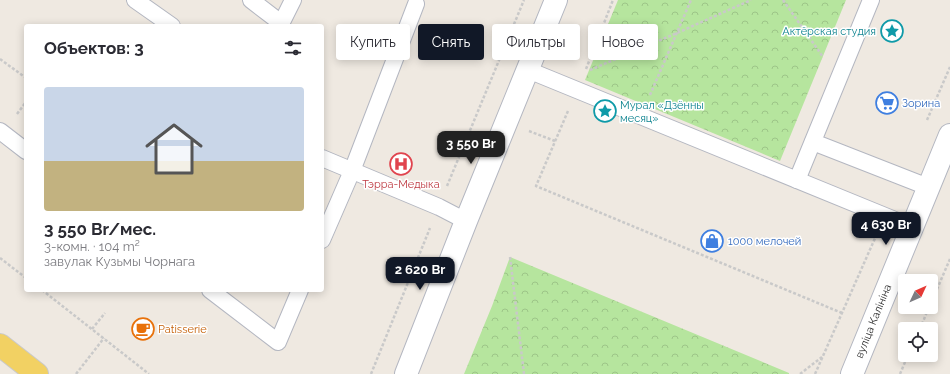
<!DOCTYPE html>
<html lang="ru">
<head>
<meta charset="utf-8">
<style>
  :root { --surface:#fff; --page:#f7f7f7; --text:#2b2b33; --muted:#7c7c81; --accent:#111827 }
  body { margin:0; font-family:Raleway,sans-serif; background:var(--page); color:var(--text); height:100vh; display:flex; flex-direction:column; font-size:15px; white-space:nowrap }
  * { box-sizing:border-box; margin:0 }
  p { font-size:13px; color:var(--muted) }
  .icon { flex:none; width:22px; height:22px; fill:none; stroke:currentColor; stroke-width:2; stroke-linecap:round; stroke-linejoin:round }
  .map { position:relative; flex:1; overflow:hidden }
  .details { position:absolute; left:24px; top:24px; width:300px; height:268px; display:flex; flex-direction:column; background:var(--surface); border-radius:4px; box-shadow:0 2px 10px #0003 }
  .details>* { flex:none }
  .banner { position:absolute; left:336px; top:24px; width:380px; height:36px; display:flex; gap:8px }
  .needle { width:26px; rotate:46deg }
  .buttons { position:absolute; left:898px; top:274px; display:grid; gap:8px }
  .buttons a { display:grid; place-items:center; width:40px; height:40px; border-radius:4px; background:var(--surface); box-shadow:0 2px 10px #0003; font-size:20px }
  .price { position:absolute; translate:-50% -34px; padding:0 9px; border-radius:8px; background:var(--accent); color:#fff; font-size:13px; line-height:26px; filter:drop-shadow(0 1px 2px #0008) }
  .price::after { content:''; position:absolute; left:50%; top:24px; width:12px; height:9px; margin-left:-6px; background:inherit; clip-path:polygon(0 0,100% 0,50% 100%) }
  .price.selected { background:#222; color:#fff }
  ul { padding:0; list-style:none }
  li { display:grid; align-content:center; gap:8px; height:212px; padding:0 20px }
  li span { display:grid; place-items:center; height:124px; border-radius:4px; color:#555 }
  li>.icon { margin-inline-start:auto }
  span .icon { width:72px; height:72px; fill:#fffc; stroke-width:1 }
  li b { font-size:17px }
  h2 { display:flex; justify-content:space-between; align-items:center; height:48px; padding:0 20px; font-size:17px }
  .tag { padding:0 14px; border-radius:4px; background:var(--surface); box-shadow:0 2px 10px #0003; font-size:14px; line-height:36px }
  .tag.selected { background:var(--accent); color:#fff }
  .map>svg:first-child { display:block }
  .park { fill:url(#park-crowns) }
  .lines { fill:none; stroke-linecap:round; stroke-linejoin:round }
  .service-casing { stroke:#b4b7c1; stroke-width:18 }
  .tertiary-casing { stroke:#b4b7c1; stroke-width:24 }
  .secondary-casing { stroke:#b4b7c1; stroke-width:24 }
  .primary-casing { stroke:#c9c9c9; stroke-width:24 }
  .path { stroke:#c9c9c9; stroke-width:2.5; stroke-dasharray:3 2; stroke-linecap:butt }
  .service { stroke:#fff; stroke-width:16 }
  .tertiary { stroke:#fff; stroke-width:22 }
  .secondary { stroke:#fff; stroke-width:22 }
  .primary { stroke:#f2d163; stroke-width:22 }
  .labels { text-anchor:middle; stroke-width:3; stroke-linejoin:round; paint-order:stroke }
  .culture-label { font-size:11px; fill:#0d838f; stroke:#fff; text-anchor:end }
  .shop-label { font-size:11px; fill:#366cbe; stroke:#fff; text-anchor:start }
  .health-label { font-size:11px; fill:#be3a42; stroke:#fff }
  .street-label { font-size:11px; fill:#2e2e2e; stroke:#fff }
  .food-label { font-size:11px; fill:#c56008; stroke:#fff; text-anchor:start }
</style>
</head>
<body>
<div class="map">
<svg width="950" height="374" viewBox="0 0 950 374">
  <defs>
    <pattern id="park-crowns" width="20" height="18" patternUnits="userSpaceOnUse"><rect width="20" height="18" fill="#b6e59e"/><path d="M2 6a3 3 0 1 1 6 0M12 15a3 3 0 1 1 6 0" fill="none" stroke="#9dc588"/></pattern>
  </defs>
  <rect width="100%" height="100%" fill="#efe9e1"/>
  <g class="park">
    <path d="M618,0h228l-66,161 -195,-81z"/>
    <path d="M510,257l279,116v1h-325l28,-68z"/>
  </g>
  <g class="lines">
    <g class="service-casing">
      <g id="service">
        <path d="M135,0l37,26"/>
        <path d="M251,0l30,23"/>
        <path d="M280,26l13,-26"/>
        <path d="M528,70l384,157"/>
        <path d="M0,131l26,20"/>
        <path d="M813,142l115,45"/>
        <path d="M322,158l117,49 27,14"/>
        <path d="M797,180l74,-180"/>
        <path d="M322,240l30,-69 64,-167"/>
        <path d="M210,290l68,52 22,-52"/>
      </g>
    </g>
    <g class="tertiary-casing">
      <path id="tertiary" d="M406,374l60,-153 90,-221"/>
    </g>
    <g class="secondary-casing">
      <path id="secondary" d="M852,374l98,-239"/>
    </g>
    <g class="primary-casing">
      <path id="primary" d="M0,345l37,29"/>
    </g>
    <g class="path">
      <path d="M783,0l40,57"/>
      <path d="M0,59l26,19"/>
      <path d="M586,69l27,-69"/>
      <path d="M590,70l87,-37 74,-33"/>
      <path d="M650,95l41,-95"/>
      <path d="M568,111l-32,75 306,127"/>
      <path d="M17,114l9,-12"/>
      <path d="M927,120l23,-53"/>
      <path d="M529,131l26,10"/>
      <path d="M447,186l77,-186"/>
      <path d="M510,257l14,117"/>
      <path d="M0,258l26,20"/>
      <path d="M42,290l107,84"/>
      <path d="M931,303l19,-44"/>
      <path d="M92,329l13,-16"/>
      <path d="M920,329l9,-22"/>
      <path d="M76,374l28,-36"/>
      <path d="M371,374l59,-146"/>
      <path d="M800,374l22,-17"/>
      <path d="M815,374l61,-138"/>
      <path d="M900,374l8,-19"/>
    </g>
    <use href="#service" class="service"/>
    <use href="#tertiary" class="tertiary"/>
    <use href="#secondary" class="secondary"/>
    <use href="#primary" class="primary"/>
  </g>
  <defs>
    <g id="sight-ring" transform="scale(1.15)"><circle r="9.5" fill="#fff" stroke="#0f9aa8" stroke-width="1.5"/><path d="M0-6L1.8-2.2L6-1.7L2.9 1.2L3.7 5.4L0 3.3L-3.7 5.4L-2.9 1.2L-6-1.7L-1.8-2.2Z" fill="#0f9aa8"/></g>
    <g id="supermarket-ring" transform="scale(1.15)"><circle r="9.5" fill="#fff" stroke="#3f7fe0" stroke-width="1.5"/><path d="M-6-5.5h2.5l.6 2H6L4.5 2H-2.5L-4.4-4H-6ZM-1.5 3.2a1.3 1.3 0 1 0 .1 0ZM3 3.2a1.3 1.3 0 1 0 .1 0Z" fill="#3f7fe0"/></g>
    <g id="hospital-ring" transform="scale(1.15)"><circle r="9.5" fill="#fff" stroke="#e0444e" stroke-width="1.5"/><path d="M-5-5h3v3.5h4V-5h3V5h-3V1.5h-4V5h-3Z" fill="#e0444e"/></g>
    <g id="shop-ring" transform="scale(1.15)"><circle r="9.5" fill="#fff" stroke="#3f7fe0" stroke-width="1.5"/><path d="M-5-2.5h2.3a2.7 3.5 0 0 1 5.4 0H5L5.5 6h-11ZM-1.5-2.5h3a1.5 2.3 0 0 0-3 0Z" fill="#3f7fe0"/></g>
    <g id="cafe-ring" transform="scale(1.15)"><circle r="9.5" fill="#fff" stroke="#e8710a" stroke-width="1.5"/><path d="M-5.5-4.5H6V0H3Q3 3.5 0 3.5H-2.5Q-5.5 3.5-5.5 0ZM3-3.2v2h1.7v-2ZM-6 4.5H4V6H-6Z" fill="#e8710a"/></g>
  </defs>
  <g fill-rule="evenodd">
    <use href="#sight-ring" x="892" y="31"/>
    <use href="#supermarket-ring" x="887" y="103"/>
    <use href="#sight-ring" x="605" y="111"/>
    <use href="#hospital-ring" x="401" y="164"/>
    <use href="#shop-ring" x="712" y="241"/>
    <use href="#cafe-ring" x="143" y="329"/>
  </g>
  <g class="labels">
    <g class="culture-label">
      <text x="876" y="35">Актёрская студия</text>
      <text x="620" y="109" text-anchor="start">Мурал «Дзённы<tspan x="620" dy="13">месяц»</tspan></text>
    </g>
    <g class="shop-label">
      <text x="902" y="107">Зорина</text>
      <text x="728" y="245">1000 мелочей</text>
    </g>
    <g class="health-label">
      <text x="401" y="188">Тэрра-Медыка</text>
    </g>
    <g class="street-label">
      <text transform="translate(873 321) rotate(-68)" y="4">вуліца Калініна</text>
    </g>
    <g class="food-label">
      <text x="158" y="333">Patisserie</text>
    </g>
  </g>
</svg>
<div class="buttons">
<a><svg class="needle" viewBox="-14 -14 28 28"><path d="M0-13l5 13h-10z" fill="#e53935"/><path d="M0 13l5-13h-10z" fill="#7c7c81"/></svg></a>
<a><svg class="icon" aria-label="locate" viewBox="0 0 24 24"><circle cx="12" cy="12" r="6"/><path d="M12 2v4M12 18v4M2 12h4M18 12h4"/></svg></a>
</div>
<b class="price selected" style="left:471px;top:165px">3 550 Br</b>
<b class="price" style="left:886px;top:246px">4 630 Br</b>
<b class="price" style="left:420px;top:291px">2 620 Br</b>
<div class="banner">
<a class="tag">Купить</a>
<a class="tag selected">Снять</a>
<a class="tag">Фильтры</a>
<a class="tag">Новое</a>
</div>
<section class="details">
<h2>Объектов: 3<svg class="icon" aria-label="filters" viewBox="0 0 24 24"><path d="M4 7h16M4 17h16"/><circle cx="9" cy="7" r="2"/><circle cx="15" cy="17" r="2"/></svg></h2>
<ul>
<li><span style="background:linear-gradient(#c9d6e8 60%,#c2b280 0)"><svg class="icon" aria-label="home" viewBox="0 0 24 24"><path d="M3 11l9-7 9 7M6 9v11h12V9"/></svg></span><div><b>3 550 Br/мес.</b><p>3-комн. · 104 m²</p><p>завулак Кузьмы Чорнага</p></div></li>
</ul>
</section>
</div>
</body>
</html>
